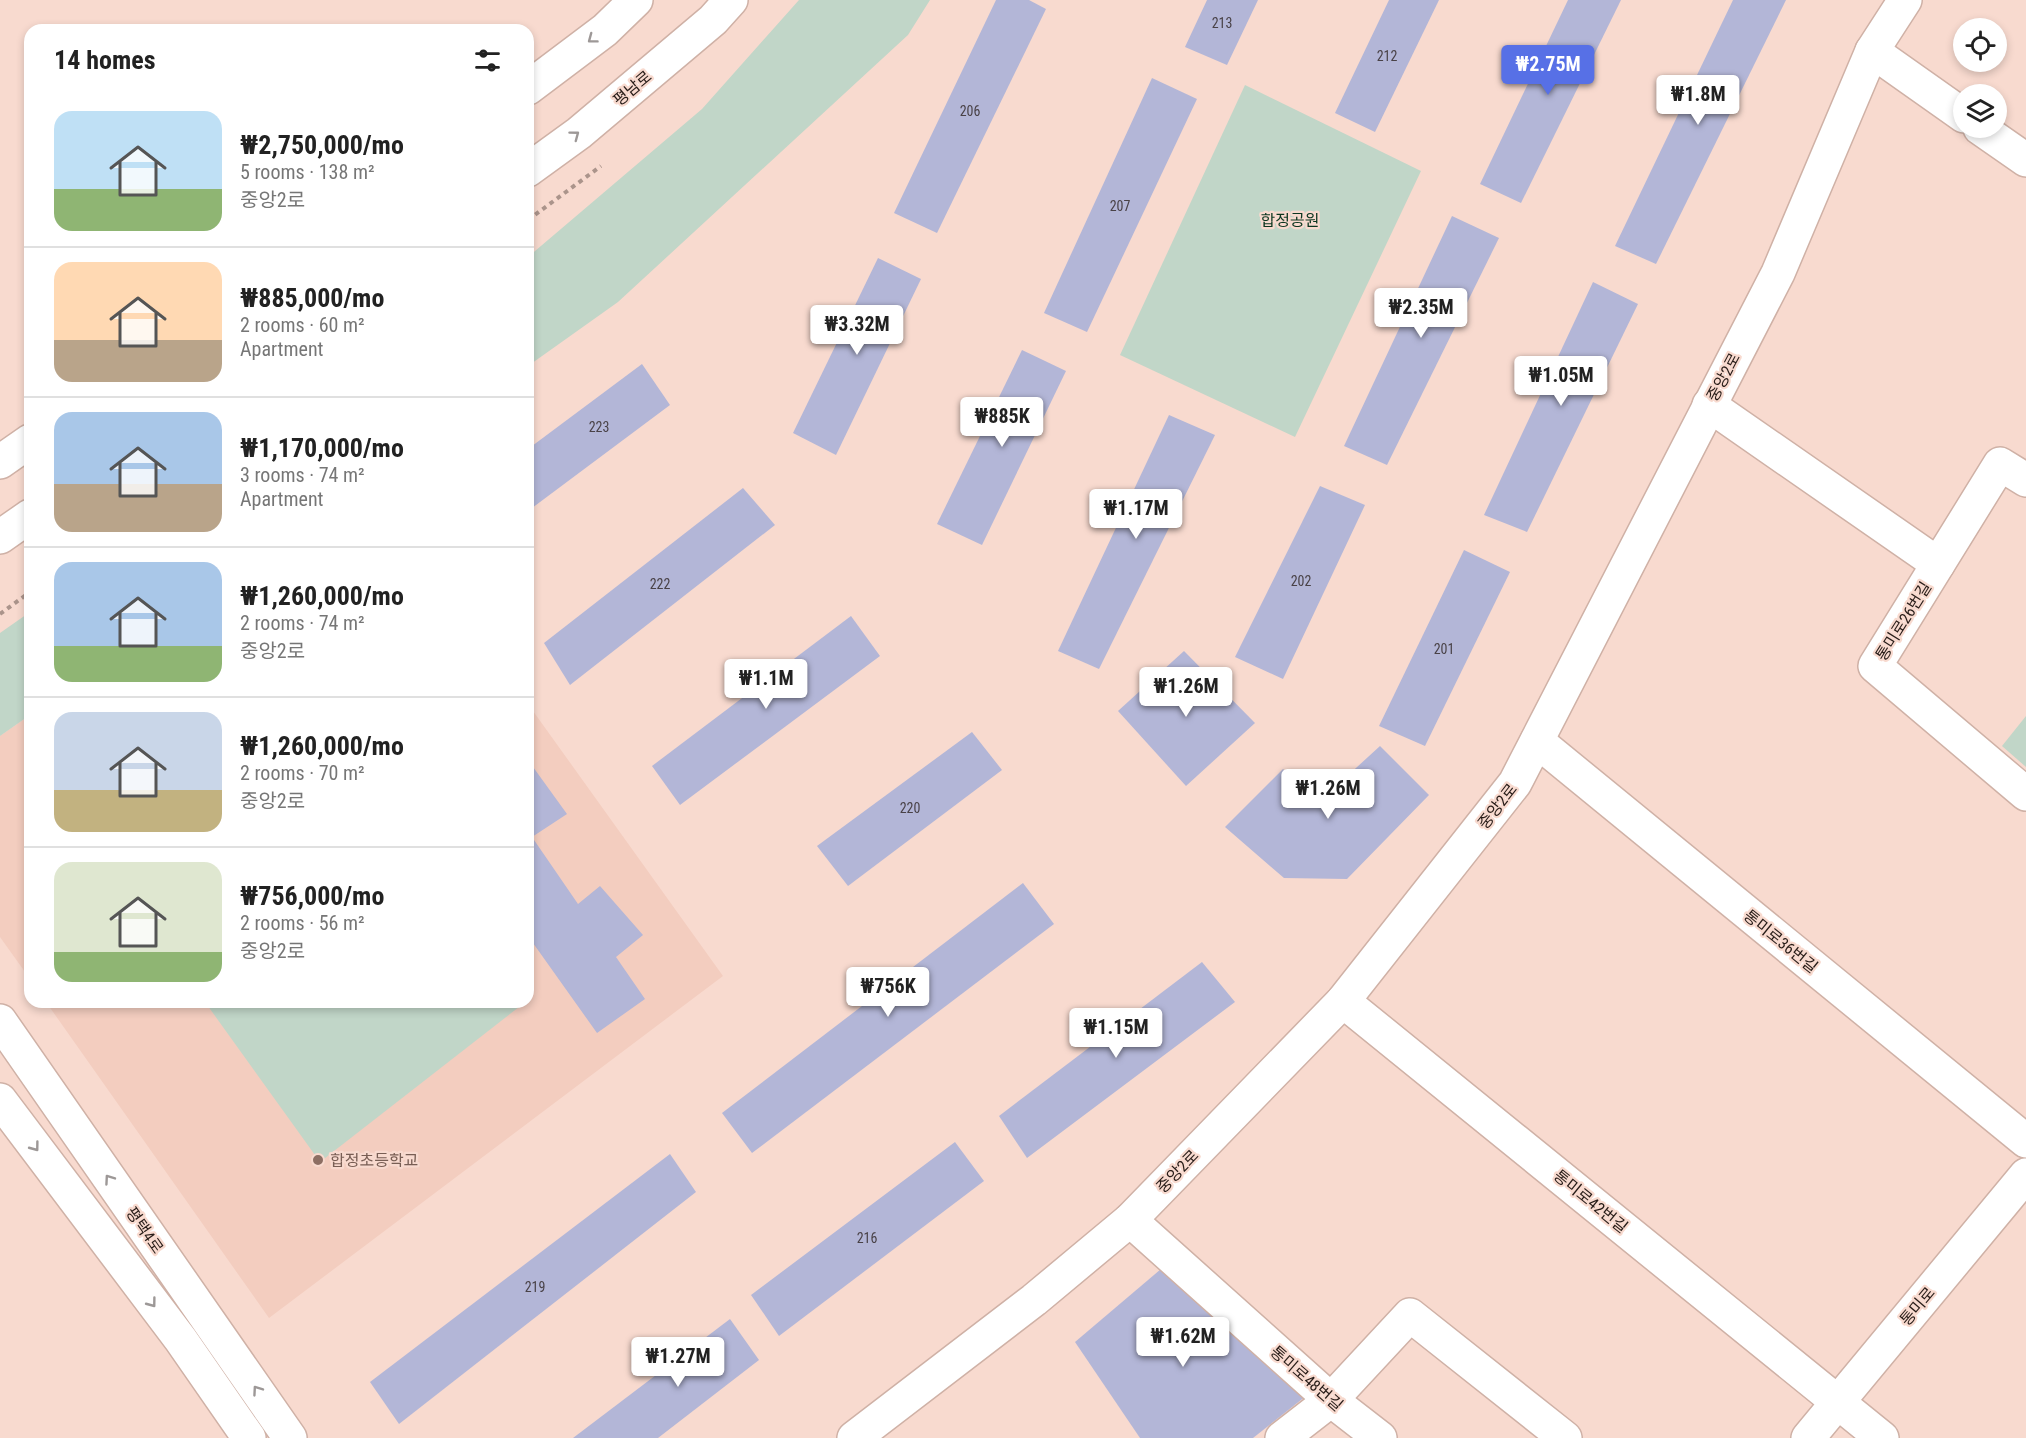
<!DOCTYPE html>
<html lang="en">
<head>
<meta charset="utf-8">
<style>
  :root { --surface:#fff; --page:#f6f6f6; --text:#222; --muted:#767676; --line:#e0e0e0; --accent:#5770e6 }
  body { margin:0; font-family:"Roboto Condensed","Noto Sans KR",sans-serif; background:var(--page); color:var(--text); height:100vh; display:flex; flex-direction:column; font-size:22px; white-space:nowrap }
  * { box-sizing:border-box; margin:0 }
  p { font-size:20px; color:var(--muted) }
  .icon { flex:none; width:33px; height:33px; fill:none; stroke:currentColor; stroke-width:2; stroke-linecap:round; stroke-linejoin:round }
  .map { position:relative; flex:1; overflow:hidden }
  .details { position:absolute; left:24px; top:24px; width:510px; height:984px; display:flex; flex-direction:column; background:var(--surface); border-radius:18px; box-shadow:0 3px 9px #0003 }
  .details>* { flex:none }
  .buttons { position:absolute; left:1953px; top:18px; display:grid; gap:12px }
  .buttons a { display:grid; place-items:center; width:54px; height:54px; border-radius:50%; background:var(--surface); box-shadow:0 3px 9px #0003; font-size:30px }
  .price { position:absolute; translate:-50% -51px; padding:0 14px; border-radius:6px; background:#fff; color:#222; font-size:20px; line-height:39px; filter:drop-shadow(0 2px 3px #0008) }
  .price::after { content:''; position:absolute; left:50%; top:36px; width:18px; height:14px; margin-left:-9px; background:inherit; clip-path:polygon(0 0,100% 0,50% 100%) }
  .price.on { background:var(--accent); color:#fff }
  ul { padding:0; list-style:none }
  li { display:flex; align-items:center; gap:18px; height:150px; padding:0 30px }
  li+li { border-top:2px solid var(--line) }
  li span { display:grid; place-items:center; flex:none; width:168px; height:120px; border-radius:18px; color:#555 }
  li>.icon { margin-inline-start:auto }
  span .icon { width:72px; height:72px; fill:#fffc; stroke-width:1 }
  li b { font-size:26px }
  h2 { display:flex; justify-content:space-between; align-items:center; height:72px; padding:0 30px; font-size:26px }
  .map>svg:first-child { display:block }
  .built { fill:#f3cdbf }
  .green { fill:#c1d6c8 }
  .building { fill:#b3b6d7 }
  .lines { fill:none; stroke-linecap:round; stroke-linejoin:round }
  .street-casing { stroke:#cfb1a6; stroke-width:36 }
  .secondary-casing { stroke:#cfb1a6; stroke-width:36 }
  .path { stroke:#ab948b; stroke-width:4; stroke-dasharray:4.5 4.5; stroke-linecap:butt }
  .street { stroke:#fff; stroke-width:33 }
  .secondary { stroke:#fff; stroke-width:33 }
  .oneway { stroke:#9d9897 }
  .education-dot { fill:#8d6e63; stroke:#f8dacf; stroke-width:2 }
  .labels { text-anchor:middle; stroke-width:4.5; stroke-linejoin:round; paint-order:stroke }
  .number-label { font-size:14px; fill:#494247 }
  .street-label { font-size:16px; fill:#261b17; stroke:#f8dacf }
  .park-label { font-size:16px; fill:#0b3620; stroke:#f8dacf }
  .education-label { font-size:16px; fill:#785e54; stroke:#f8dacf; text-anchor:start }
</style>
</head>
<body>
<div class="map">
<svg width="2026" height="1438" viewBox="0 0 2026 1438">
  <rect width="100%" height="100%" fill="#f8dacf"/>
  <g class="built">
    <path d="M528,704l195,272 -454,342 -223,-316h482z"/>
    <path d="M30,715v264l-30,-42v-201z"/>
  </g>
  <g class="green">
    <path d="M799,0h131l-22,35 -290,267 -90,64v-109l174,-148z"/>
    <path d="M1245,85l176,86 -126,266 -175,-82z"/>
    <path d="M30,612v103l-30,21v-103z"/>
    <path d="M2026,716v51l-24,-21z"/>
    <path d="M205,1002h311l3,5 -199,155z"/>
  </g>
  <g class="building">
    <path d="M996,0h33l17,9 -109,224 -43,-20z"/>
    <path d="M1207,0h51l-31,65 -42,-18z"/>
    <path d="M1389,0h50l-64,132 -40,-19z"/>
    <path d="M1568,0h53l-100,203 -41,-19z"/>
    <path d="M1733,0h53l-130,264 -41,-18z"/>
    <path d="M1152,78l45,21 -110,233 -43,-19z"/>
    <path d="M1452,216l47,22 -112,227 -43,-19z"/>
    <path d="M878,258l43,21 -85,176 -43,-22z"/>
    <path d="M1593,282l45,22 -111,228 -43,-17z"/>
    <path d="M1022,350l44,21 -84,174 -45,-21z"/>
    <path d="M642,364l28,41 -142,106v-62z"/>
    <path d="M1169,415l46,20 -116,234 -41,-18z"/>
    <path d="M1320,486l45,19 -82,174 -48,-22z"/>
    <path d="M743,488l32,37 -205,160 -26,-42z"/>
    <path d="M1464,550l46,22 -85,174 -46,-20z"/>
    <path d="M851,616l29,40 -200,149 -28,-39z"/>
    <path d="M1184,651l71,72 -69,63 -68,-75z"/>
    <path d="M972,732l30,38 -154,116 -31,-40z"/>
    <path d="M1380,746l49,49 -82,84 -63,-1 -59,-51 58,-58 38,31z"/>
    <path d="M528,760l39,54 -35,23 46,67 22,-18 43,49 -27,22 29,42 -48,34 -69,-97z"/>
    <path d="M1023,883l31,41 -302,229 -30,-40z"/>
    <path d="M1202,962l33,40 -208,156 -28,-42z"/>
    <path d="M955,1142l29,39 -205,155 -28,-41z"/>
    <path d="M670,1154l26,38 -297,232 -29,-42z"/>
    <path d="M1161,1269l145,127 -53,42h-113l-65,-96z"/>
    <path d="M730,1319l29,41 -101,78h-85z"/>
  </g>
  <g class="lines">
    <g class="street-casing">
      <g id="street">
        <path d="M1872,51l92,65"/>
        <path d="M1980,128l46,32"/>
        <path d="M1709,405l229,159"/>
        <path d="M2026,480l-26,-16 -125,202 151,128"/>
        <path d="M1537,741l489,400"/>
        <path d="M1343,1001l539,437"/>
        <path d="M1130,1220l201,180 49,38"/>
        <path d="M1282,1438l49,-38 79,-85 155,123"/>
        <path d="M1808,1438l218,-263"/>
      </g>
    </g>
    <g class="secondary-casing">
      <g id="secondary">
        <path d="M528,88l77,-58 31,-30"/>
        <path d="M528,170l51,-37 134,-113 18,-20"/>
        <path d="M0,462l30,-21"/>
        <path d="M0,537l30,-21"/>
        <path d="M0,1021l290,417"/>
        <path d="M0,1100l181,240 68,98"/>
        <path d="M854,1438l180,-138 96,-80 213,-219 172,-218 263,-510 94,-222 33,-51"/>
      </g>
    </g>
    <g class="path">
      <path d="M528,220l73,-54"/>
      <path d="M0,614l30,-22"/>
    </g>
    <use href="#street" class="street"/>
    <use href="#secondary" class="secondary"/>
  </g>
  <defs><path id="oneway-chevron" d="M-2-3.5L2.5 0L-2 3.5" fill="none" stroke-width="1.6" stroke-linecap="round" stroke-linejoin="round" transform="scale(1.5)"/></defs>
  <g class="oneway">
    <use href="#oneway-chevron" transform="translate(592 39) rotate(143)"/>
    <use href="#oneway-chevron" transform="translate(575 135) rotate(-37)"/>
    <use href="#oneway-chevron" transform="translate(35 1147) rotate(53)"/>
    <use href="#oneway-chevron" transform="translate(109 1179) rotate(-125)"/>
    <use href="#oneway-chevron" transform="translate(152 1303) rotate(53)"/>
    <use href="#oneway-chevron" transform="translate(257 1390) rotate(-125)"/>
  </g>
  <circle class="education-dot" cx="318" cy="1160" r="6"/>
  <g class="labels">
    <g class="number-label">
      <text x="1222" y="28">213</text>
      <text x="1387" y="61">212</text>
      <text x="970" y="116">206</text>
      <text x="1120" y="211">207</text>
      <text x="599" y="432">223</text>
      <text x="1301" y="586">202</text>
      <text x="660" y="589">222</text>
      <text x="1444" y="654">201</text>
      <text x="910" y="813">220</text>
      <text x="867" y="1243">216</text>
      <text x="535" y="1292">219</text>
    </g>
    <g class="street-label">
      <text transform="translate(632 88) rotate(-40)" y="6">평남로</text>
      <text transform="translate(1723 377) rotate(-62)" y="6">중앙2로</text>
      <text transform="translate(1903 621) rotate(-58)" y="6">통미로26번길</text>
      <text transform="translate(1497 806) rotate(-52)" y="6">중앙2로</text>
      <text transform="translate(1781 941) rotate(39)" y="6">통미로36번길</text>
      <text transform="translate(1177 1171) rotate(-46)" y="6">중앙2로</text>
      <text transform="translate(1591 1201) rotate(39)" y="6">통미로42번길</text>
      <text transform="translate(145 1230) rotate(55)" y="6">평택4로</text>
      <text transform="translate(1917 1306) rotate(-50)" y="6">통미로</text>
      <text transform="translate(1307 1378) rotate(41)" y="6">통미로48번길</text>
    </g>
    <g class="park-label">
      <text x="1290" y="226">합정공원</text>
    </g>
    <g class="education-label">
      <text x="330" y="1166">합정초등학교</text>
    </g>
  </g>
</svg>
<div class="buttons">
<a><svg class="icon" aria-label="locate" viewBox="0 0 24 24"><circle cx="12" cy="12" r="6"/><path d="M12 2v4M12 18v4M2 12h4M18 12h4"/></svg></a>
<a><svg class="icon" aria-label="layers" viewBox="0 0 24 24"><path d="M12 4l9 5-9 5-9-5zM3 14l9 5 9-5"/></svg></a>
</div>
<b class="price on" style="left:1548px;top:96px">₩2.75M</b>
<b class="price" style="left:1698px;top:126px">₩1.8M</b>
<b class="price" style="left:1421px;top:339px">₩2.35M</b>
<b class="price" style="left:857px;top:356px">₩3.32M</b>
<b class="price" style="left:1561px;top:407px">₩1.05M</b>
<b class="price" style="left:1002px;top:448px">₩885K</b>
<b class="price" style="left:1136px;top:540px">₩1.17M</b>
<b class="price" style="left:766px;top:710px">₩1.1M</b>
<b class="price" style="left:1186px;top:718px">₩1.26M</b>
<b class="price" style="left:1328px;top:820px">₩1.26M</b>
<b class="price" style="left:888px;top:1018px">₩756K</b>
<b class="price" style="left:1116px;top:1059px">₩1.15M</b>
<b class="price" style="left:1183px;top:1368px">₩1.62M</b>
<b class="price" style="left:678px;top:1388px">₩1.27M</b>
<section class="details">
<h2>14 homes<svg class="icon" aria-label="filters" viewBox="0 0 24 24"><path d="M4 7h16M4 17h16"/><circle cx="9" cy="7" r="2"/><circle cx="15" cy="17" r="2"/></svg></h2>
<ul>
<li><span style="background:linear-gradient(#bfe0f5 65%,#8fb573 0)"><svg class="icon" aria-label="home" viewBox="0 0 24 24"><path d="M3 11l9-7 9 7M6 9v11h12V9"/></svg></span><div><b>₩2,750,000/mo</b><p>5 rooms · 138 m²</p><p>중앙2로</p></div></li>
<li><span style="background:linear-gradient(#ffd9b3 65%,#b9a48a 0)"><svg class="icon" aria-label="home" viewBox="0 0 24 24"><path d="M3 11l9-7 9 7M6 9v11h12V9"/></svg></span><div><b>₩885,000/mo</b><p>2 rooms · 60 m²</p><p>Apartment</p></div></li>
<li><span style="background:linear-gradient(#a9c7e8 60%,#b9a48a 0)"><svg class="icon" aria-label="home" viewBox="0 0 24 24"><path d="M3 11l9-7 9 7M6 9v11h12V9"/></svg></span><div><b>₩1,170,000/mo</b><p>3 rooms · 74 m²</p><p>Apartment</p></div></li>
<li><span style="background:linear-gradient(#a9c7e8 70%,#8fb573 0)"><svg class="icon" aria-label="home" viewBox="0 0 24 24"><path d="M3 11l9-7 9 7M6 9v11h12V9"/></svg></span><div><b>₩1,260,000/mo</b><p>2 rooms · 74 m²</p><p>중앙2로</p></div></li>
<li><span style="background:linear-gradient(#c9d6e8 65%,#c2b280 0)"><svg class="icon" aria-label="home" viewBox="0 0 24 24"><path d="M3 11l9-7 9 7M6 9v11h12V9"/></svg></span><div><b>₩1,260,000/mo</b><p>2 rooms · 70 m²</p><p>중앙2로</p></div></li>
<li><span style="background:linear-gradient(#dfe7d0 75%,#8fb573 0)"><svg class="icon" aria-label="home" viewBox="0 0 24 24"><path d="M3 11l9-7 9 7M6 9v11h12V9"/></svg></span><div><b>₩756,000/mo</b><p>2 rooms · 56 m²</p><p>중앙2로</p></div></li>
</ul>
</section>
</div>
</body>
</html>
